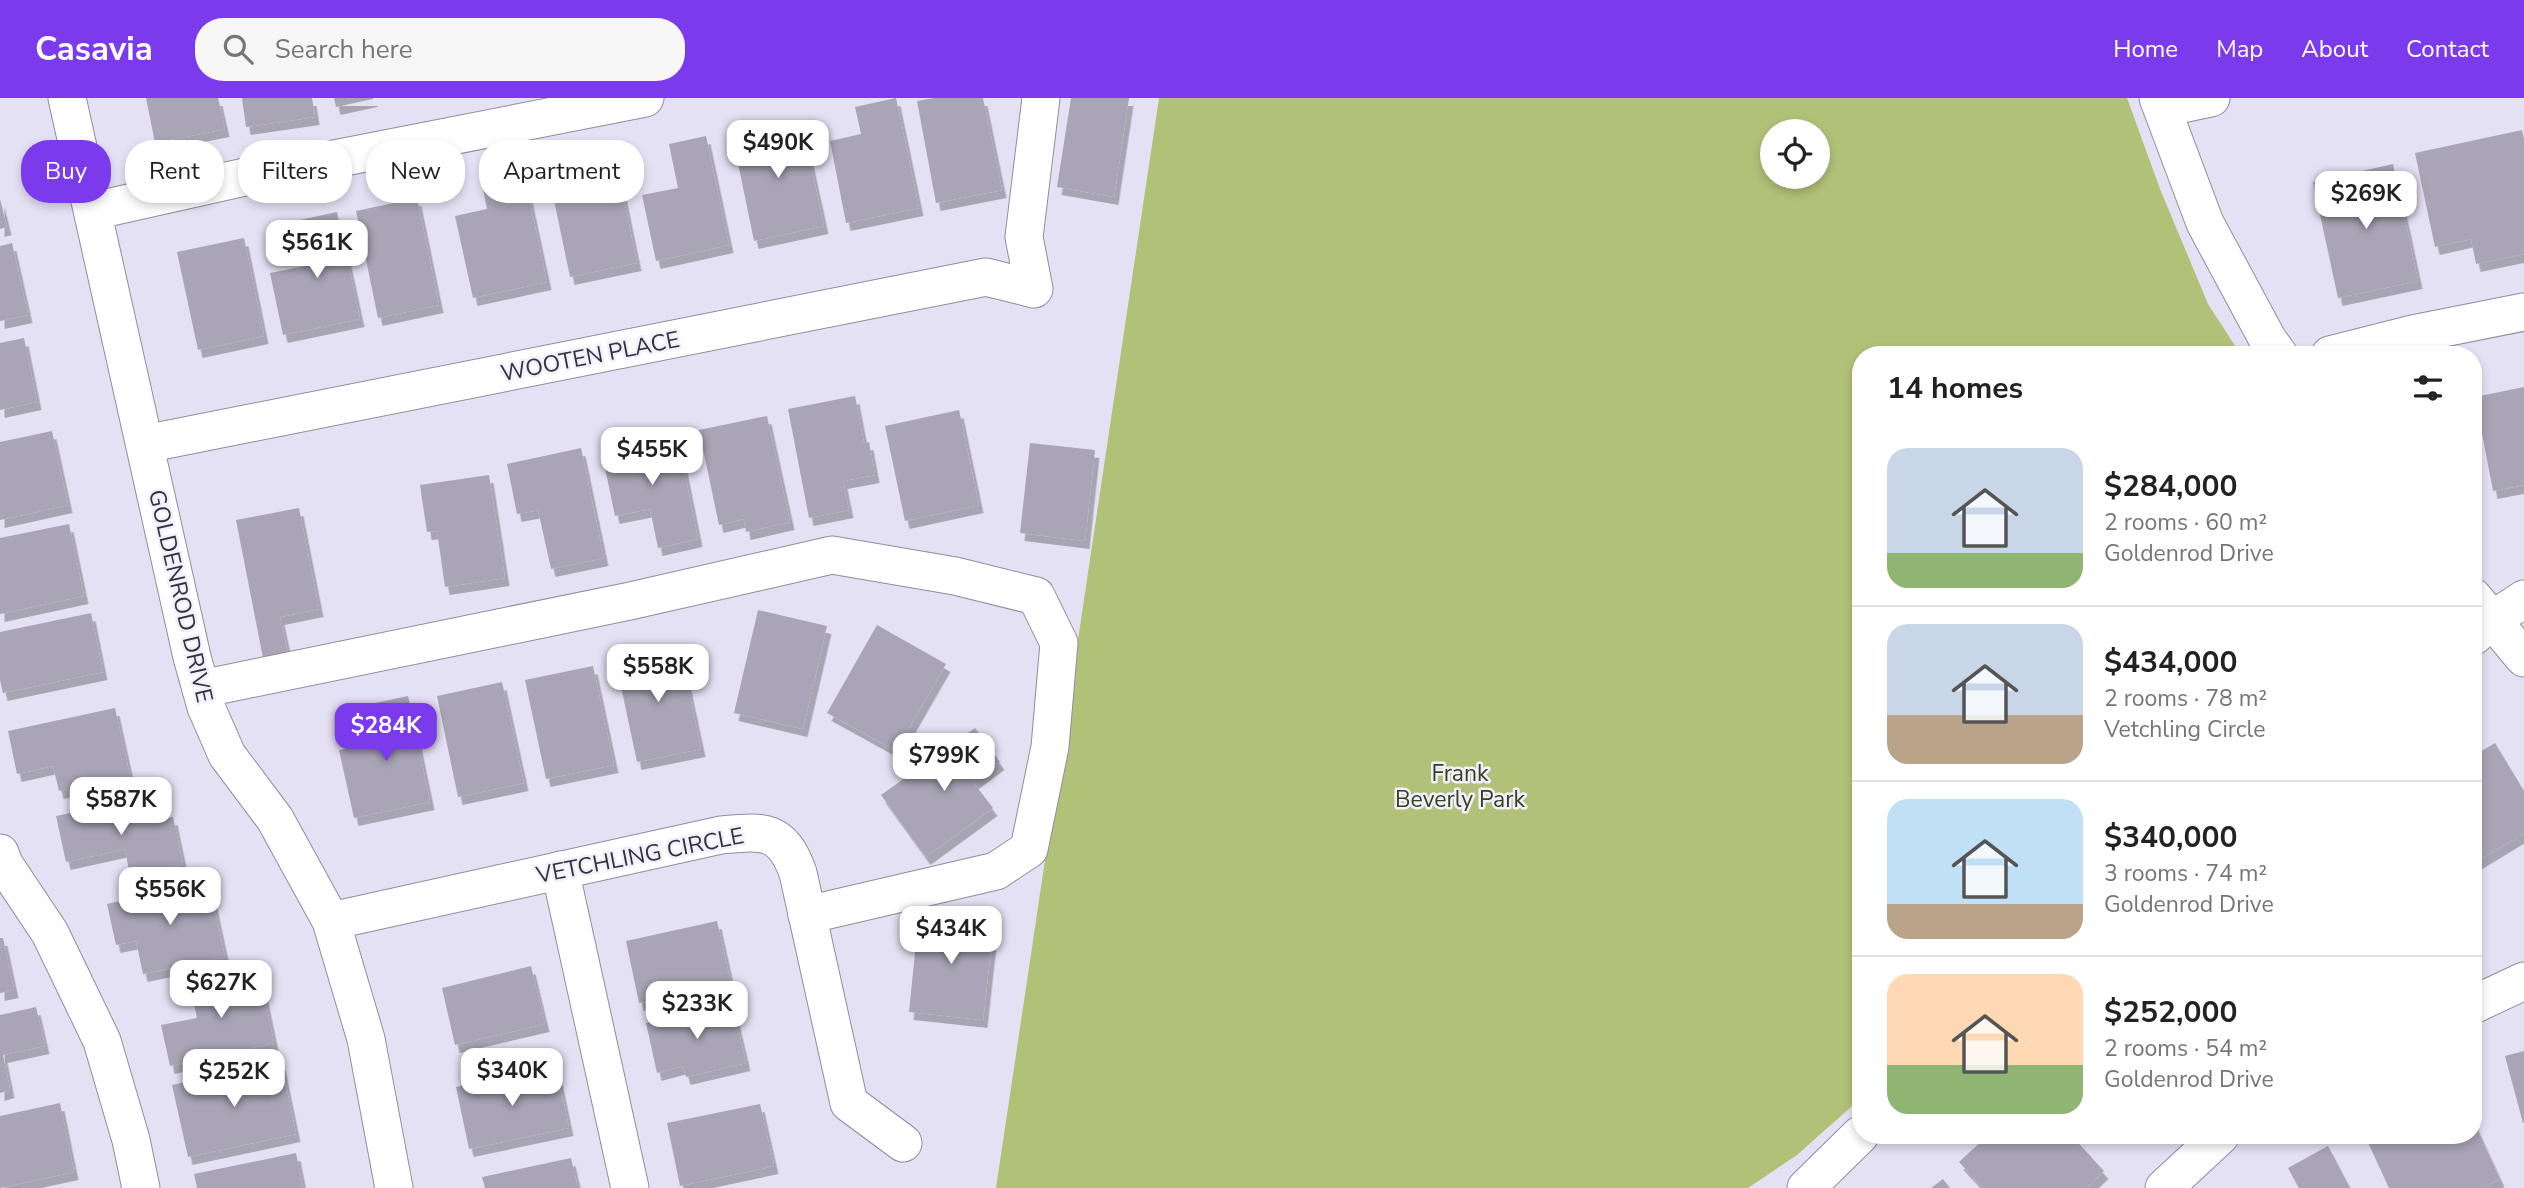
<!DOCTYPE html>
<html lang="en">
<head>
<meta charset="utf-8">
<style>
  :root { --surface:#fff; --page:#f6f6f6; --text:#222; --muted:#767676; --line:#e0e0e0; --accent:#7c3aed }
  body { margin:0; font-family:"Nunito Sans",sans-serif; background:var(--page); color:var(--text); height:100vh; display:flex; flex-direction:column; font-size:26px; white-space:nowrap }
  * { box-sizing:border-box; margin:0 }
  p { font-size:23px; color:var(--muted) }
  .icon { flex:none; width:38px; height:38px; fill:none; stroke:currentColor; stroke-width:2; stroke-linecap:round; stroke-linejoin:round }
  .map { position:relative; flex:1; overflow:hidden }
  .panel { position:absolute; left:1852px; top:248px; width:630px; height:798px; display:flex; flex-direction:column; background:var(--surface); border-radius:28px; box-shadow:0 4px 10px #0003 }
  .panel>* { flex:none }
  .guide { position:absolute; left:21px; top:42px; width:665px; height:63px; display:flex; gap:14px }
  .buttons { position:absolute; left:1760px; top:21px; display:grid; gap:14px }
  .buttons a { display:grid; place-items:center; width:70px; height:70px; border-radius:50%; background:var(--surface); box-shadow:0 4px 10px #0003; font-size:35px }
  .price { position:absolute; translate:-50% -60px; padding:0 16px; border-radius:14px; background:#fff; color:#222; font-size:23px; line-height:46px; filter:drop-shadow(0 2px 4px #0008) }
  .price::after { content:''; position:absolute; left:50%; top:42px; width:21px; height:16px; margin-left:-10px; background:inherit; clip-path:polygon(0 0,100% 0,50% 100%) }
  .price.on { background:var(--accent); color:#fff }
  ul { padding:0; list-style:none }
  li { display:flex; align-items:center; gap:21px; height:175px; padding:0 35px }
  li+li { border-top:2px solid var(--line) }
  li span { display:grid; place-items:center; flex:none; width:196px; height:140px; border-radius:21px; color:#555 }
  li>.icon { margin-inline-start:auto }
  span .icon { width:84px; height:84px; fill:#fffc; stroke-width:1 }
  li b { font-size:30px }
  h2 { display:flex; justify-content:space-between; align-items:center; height:84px; padding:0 35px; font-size:30px }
  .chip { padding:0 24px; border-radius:28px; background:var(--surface); box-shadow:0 4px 10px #0003; font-size:24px; line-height:63px }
  .chip.on { background:var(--accent); color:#fff }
  header { display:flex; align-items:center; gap:42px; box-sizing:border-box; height:98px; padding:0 35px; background:var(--accent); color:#fff }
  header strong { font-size:33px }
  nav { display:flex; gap:38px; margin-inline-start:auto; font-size:24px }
  .search { width:490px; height:63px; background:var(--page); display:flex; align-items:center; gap:18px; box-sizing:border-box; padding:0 24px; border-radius:28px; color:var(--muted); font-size:26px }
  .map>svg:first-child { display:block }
  .green { fill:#b2c178; fill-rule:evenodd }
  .building { fill:#a9a5b7; filter:url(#shadow) }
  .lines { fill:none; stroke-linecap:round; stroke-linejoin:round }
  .minor-casing { stroke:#908c9e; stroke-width:39 }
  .minor { stroke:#fff; stroke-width:37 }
  .labels { text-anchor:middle; stroke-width:5; stroke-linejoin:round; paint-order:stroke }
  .street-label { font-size:23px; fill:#343239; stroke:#f2effe }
  .park-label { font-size:23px; fill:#39401b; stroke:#f2effe }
</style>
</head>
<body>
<header>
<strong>Casavia</strong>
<div class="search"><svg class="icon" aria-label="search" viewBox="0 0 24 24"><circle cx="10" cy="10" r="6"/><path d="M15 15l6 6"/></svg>Search here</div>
<nav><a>Home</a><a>Map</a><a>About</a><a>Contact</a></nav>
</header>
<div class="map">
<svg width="2524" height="1090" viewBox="0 0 2524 1090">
  <defs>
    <filter id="shadow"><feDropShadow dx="4.5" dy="8" stdDeviation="0" flood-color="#0004"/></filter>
  </defs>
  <rect width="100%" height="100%" fill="#e5e1f4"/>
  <path class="green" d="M1159,0h968l33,91 48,115 33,51h-381v744l-63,56 -49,33h-752zM1773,33h45v46h-45z"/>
  <g class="building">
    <path d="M146,0h72l7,31 -70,14z"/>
    <path d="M242,0h70l3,19 -69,10z"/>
    <path d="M334,0h39v1l-37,8z"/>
    <path d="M896,0l23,110 -73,15 -16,-82 31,-7 -6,-27z"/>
    <path d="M934,0h49l19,92 -66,13 -19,-102z"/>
    <path d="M1071,0h58l-15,99 -57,-10z"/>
    <path d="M801,22l23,106 -70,15 -22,-107z"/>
    <path d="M2522,32l2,9v115l-48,10 -5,-25 -36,8 -20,-94z"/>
    <path d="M706,38l23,109 -73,16 -14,-66 36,-7 -9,-44z"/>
    <path d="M615,59l22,106 -67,14 -22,-106z"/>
    <path d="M2393,66l25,117 -80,17 -25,-116z"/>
    <path d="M524,77l23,107 -74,16 -18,-82 32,-7 -5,-25z"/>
    <path d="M417,100l22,107 -61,13 -22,-107z"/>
    <path d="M0,101l7,28 -7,2z"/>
    <path d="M337,114l23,107 -77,16 -13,-62 35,-7 -10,-45z"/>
    <path d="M244,140l20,98 -66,14 -21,-98z"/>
    <path d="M12,145l16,72 -28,6v-75z"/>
    <path d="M24,240l13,64 -37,8v-67z"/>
    <path d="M2524,289v98l-31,6 -18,-94z"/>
    <path d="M855,298l9,47 5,-1 6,33 -32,6 6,29 -40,8 -21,-109z"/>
    <path d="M959,312l20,95 -74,16 -20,-95z"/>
    <path d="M767,318l23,106 -44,10 -2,-13 -25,6 -20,-95z"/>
    <path d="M52,333l16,74 -68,15v-78z"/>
    <path d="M677,336l21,105 -40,9 -8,-39 -35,7 -14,-67z"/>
    <path d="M1030,345l65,7 -10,91 -65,-8z"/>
    <path d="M581,350l23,110 -53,11 -13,-59 -21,4 -10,-50z"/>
    <path d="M489,377l16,103 -60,9 -8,-56 -10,1 -7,-47z"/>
    <path d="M299,410l20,101 -39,8 8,37 -25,4 -27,-138z"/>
    <path d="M69,426l15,72 -84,18v-76z"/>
    <path d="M758,512l69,16 -24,103 -69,-16z"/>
    <path d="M91,515l12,59 -100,21 -3,-13v-48z"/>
    <path d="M877,527l69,39 -50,87 -69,-38z"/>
    <path d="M679,547l22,104 -64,13 -22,-104z"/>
    <path d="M593,568l21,99 -68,14 -21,-99z"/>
    <path d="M502,584l22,101 -66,14 -21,-101z"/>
    <path d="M408,598l22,106 -76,16 -15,-68 35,-7 -8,-38z"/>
    <path d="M115,610l15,68 -71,15 -6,-25 -36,8 -9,-43z"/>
    <path d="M975,630l25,34 -27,20 20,26 -67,49 -45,-62z"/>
    <path d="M2495,645l29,48v42l-51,31v-108z"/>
    <path d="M138,701l6,24 29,-6 10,47 -53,12 -5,-27 -59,13 -10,-46z"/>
    <path d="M209,784l16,75 -82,17 -7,-33 -20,4 -9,-41z"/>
    <path d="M919,815l75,8 -11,99 -74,-8z"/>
    <path d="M717,823l14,63 -92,19 -13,-62z"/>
    <path d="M0,840h3l11,52 -14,3z"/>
    <path d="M531,868l14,58 -90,21 -13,-57z"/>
    <path d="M259,872l15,73 -104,23 -9,-41 36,-7 -7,-33z"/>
    <path d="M732,905l14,60 -60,14 -3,-11 -26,7 -11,-50z"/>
    <path d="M36,909l9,39 -42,9 7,35 -10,3v-78z"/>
    <path d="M2524,953v72h-1l-18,-67z"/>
    <path d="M281,964l15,72 -108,23 -16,-72z"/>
    <path d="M556,968l13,62 -100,21 -13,-62z"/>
    <path d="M60,1005l14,69 -74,16v-72z"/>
    <path d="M760,1006l14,62 -94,20 -13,-63z"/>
    <path d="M2473,1022l27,59 -18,9h-93l-24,-52h108z"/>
    <path d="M1987,1038h85l32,35 -18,17h-103l-24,-26z"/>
    <path d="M2328,1048l22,42h-51l-11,-20z"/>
    <path d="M296,1055l7,35h-106l-3,-14z"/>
    <path d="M571,1060l7,30h-93l-3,-11z"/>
    <path d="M1943,1081l7,9h-19z"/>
  </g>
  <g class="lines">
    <g class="minor-casing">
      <g id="minor">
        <path d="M67,0l125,559 14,50 21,48 48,64 56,102 35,118 28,149"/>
        <path d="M2158,0l47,125 63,117 11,15"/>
        <path d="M2163,10l48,-10"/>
        <path d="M93,113l170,-38 382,-75"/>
        <path d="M2330,257l83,-21 111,-22"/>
        <path d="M145,346l841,-167 48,12 -10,-52 17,-139"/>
        <path d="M2473,499l51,61"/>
        <path d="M2474,538l18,-16 32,-21"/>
        <path d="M201,591l429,-88 202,-46 123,21 81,20 23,47 -9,104 -21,102 -33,22 -189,44"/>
        <path d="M0,755l4,11 46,69 52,108 29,99 10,48"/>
        <path d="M560,772l70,318"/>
        <path d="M331,823l390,-86c42,-4 61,-7 77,38l51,230 54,40"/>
        <path d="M2473,907l51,-24"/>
        <path d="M1806,1090l54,-53"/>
        <path d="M2164,1090l56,-52"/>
      </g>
    </g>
    <use href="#minor" class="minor"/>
  </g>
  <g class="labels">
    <g class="street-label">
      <text transform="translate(590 258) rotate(-11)" y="8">WOOTEN PLACE</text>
      <text transform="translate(181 498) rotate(77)" y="8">GOLDENROD DRIVE</text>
      <text transform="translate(640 757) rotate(-11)" y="8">VETCHLING CIRCLE</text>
    </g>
    <g class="park-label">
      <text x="1460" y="683">Frank<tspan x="1460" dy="26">Beverly Park</tspan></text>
    </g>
  </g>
</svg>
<div class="buttons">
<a><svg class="icon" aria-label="locate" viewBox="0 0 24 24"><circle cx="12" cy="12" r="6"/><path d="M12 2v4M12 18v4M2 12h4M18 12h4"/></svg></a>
</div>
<b class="price" style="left:778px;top:82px">$490K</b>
<b class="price" style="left:2366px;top:133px">$269K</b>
<b class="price" style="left:317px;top:182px">$561K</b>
<b class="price" style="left:652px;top:389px">$455K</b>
<b class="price" style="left:658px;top:606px">$558K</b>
<b class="price on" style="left:386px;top:665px">$284K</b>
<b class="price" style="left:944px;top:695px">$799K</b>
<b class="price" style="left:121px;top:739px">$587K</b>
<b class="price" style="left:170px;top:829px">$556K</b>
<b class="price" style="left:951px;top:868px">$434K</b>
<b class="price" style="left:221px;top:922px">$627K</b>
<b class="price" style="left:697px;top:943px">$233K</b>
<b class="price" style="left:512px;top:1010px">$340K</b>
<b class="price" style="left:234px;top:1011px">$252K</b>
<div class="guide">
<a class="chip on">Buy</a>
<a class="chip">Rent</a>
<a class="chip">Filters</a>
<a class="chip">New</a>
<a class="chip">Apartment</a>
</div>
<section class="panel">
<h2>14 homes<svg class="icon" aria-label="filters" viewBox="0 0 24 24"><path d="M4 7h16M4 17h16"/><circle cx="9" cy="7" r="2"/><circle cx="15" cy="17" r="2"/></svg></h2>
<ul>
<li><span style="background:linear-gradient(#c9d6e8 75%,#8fb573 0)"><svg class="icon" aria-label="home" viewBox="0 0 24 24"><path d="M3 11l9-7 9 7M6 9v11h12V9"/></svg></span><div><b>$284,000</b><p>2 rooms · 60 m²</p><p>Goldenrod Drive</p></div></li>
<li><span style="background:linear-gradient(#c9d6e8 65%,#b9a48a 0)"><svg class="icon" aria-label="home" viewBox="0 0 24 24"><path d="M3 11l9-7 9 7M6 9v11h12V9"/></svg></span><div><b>$434,000</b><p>2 rooms · 78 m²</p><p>Vetchling Circle</p></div></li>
<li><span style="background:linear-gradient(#bfe0f5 75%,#b9a48a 0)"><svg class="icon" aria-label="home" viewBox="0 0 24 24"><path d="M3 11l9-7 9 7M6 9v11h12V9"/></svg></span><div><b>$340,000</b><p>3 rooms · 74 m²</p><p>Goldenrod Drive</p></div></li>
<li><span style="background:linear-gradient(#ffd9b3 65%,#8fb573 0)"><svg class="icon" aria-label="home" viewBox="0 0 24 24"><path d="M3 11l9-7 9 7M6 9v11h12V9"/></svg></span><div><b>$252,000</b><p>2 rooms · 54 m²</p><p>Goldenrod Drive</p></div></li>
</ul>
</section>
</div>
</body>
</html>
